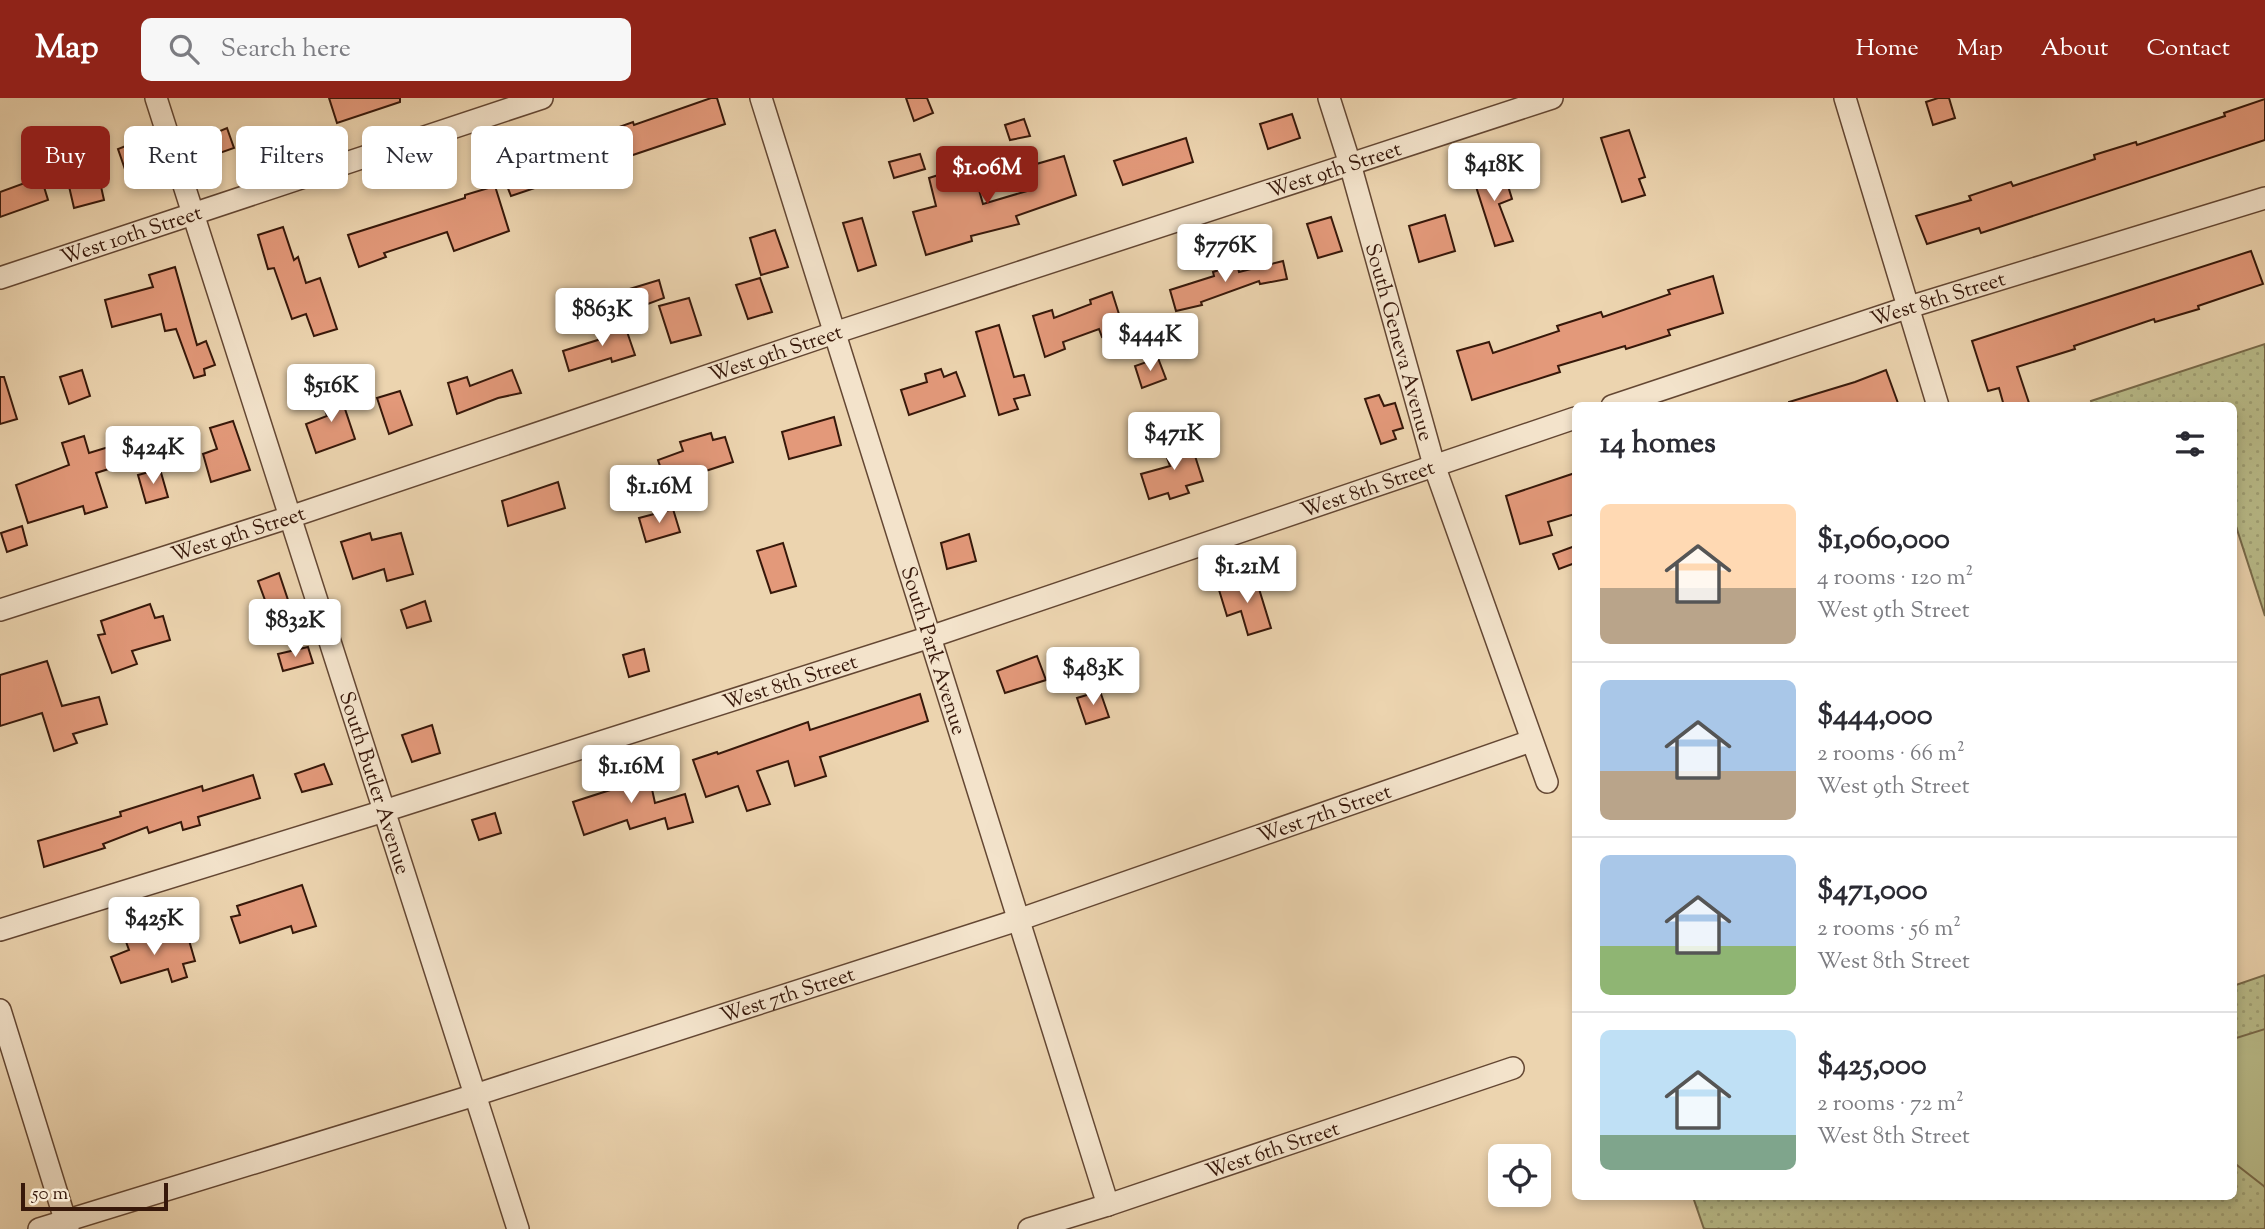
<!DOCTYPE html>
<html lang="en">
<head>
<meta charset="utf-8">
<style>
  :root { --surface:#fff; --page:#f7f7f7; --text:#2b2b33; --muted:#7c7c81; --line:#e1e1e2; --accent:#8f2418 }
  body { margin:0; font-family:"Sorts Mill Goudy",serif; background:var(--page); color:var(--text); height:100vh; display:flex; flex-direction:column; font-size:26px; white-space:nowrap }
  * { box-sizing:border-box; margin:0 }
  p { font-size:23px; color:var(--muted) }
  .icon { flex:none; width:38px; height:38px; fill:none; stroke:currentColor; stroke-width:2; stroke-linecap:round; stroke-linejoin:round }
  .map { position:relative; flex:1; overflow:hidden }
  .drawer { position:absolute; left:1572px; top:304px; width:665px; height:798px; display:flex; flex-direction:column; background:var(--surface); border-radius:10px; box-shadow:0 4px 10px #0003 }
  .drawer>* { flex:none }
  .hud { position:absolute; left:21px; top:28px; width:665px; height:63px; display:flex; gap:14px }
  .buttons { position:absolute; left:1488px; top:1046px; display:grid; gap:14px }
  .buttons a { display:grid; place-items:center; width:63px; height:63px; border-radius:10px; background:var(--surface); box-shadow:0 4px 10px #0003; font-size:35px }
  .scale { position:absolute; left:21px; bottom:18px; width:147px; box-sizing:border-box; padding-left:7px; border:4px solid #37180a; border-top:0; font-size:19px; line-height:24px; white-space:nowrap; color:#37180a; -webkit-text-stroke:5px #f3e3cb; paint-order:stroke }
  .price { position:absolute; translate:-50% -60px; padding:0 16px; border-radius:7px; background:#fff; color:#222; font-size:23px; line-height:46px; filter:drop-shadow(0 2px 4px #0008) }
  .price::after { content:''; position:absolute; left:50%; top:42px; width:21px; height:16px; margin-left:-10px; background:inherit; clip-path:polygon(0 0,100% 0,50% 100%) }
  .price.selected { background:var(--accent); color:#fff }
  ul { padding:0; list-style:none }
  li { display:flex; align-items:center; gap:21px; height:175px; padding:0 28px }
  li+li { border-top:2px solid var(--line) }
  li span { display:grid; place-items:center; flex:none; width:196px; height:140px; border-radius:10px; color:#555 }
  li>.icon { margin-inline-start:auto }
  span .icon { width:84px; height:84px; fill:#fffc; stroke-width:1 }
  li b { font-size:30px }
  h2 { display:flex; justify-content:space-between; align-items:center; height:84px; padding:0 28px; font-size:30px }
  .tag { padding:0 24px; border-radius:10px; background:var(--surface); box-shadow:0 4px 10px #0003; font-size:24px; line-height:63px }
  .tag.selected { background:var(--accent); color:#fff }
  header { display:flex; align-items:center; gap:42px; box-sizing:border-box; height:98px; padding:0 35px; background:var(--accent); color:#fff }
  header strong { font-size:33px }
  nav { display:flex; gap:38px; margin-inline-start:auto; font-size:24px }
  .search { width:490px; height:63px; background:var(--page); display:flex; align-items:center; gap:18px; box-sizing:border-box; padding:0 24px; border-radius:10px; color:var(--muted); font-size:26px }
  .map>svg:first-child { display:block }
  .park { fill:url(#park-dots); stroke:#786a4a; stroke-width:2 }
  .pitch { fill:#b9bc8a; stroke:#786a4a; stroke-width:2 }
  .building { fill:#e3997a; stroke:#37180a; stroke-width:2 }
  .lines { fill:none; stroke-linecap:round; stroke-linejoin:round }
  .street-casing { stroke:#644733; stroke-width:24 }
  .street { stroke:#f3e3cb; stroke-width:21 }
  .labels { text-anchor:middle; stroke-width:7; stroke-linejoin:round; paint-order:stroke }
  .street-label { font-size:21px; fill:#37180a; stroke:#f3e3cb }
</style>
</head>
<body>
<header>
<strong>Map</strong>
<div class="search"><svg class="icon" aria-label="search" viewBox="0 0 24 24"><circle cx="10" cy="10" r="6"/><path d="M15 15l6 6"/></svg>Search here</div>
<nav><a>Home</a><a>Map</a><a>About</a><a>Contact</a></nav>
</header>
<div class="map">
<svg width="2265" height="1131" viewBox="0 0 2265 1131">
  <defs>
    <pattern id="park-dots" width="8" height="8" patternUnits="userSpaceOnUse" patternTransform="scale(1.75)"><rect width="8" height="8" fill="#b9bc8a"/><path d="M2 2h.1M6 6h.1" fill="none" stroke="#a0a176" stroke-width="1.8" stroke-linecap="round"/></pattern>
  </defs>
  <rect width="100%" height="100%" fill="#ecd4af"/>
  <filter id="stains"><feTurbulence type="fractalNoise" baseFrequency=".00286" numOctaves="4"/><feColorMatrix values="0 0 0 0 .2 0 0 0 0 .09 0 0 0 0 .02 0 0 0 .5 -.17"/></filter>
  <radialGradient id="worn" r=".72"><stop offset=".6" stop-color="#630" stop-opacity="0"/><stop offset="1" stop-color="#630" stop-opacity=".3"/></radialGradient>
  <g class="park">
    <path d="M2265,246v272l-32,-99v-111h-141l-1,-5z"/>
    <path d="M2265,877v254h-561l-11,-32h540v-211z"/>
  </g>
  <path class="pitch" d="M2265,931v158l-32,-25v-123z"/>
  <g class="building">
    <path d="M329,0h71v4l-63,21z"/>
    <path d="M711,0h6l8,26 -214,72 -7,-18 52,-19 -5,-20 32,-10 3,10 47,-17 1,3z"/>
    <path d="M906,0h21l6,15 -19,8z"/>
    <path d="M1938,0h11l6,20 -22,7 -7,-23z"/>
    <path d="M2265,1v41l-284,93 -2,-5 -52,16 -11,-28 55,-16 -2,-4 42,-14 2,4 82,-27 -1,-4 42,-13 1,3 88,-29 -1,-3z"/>
    <path d="M1292,16l8,24 -32,11 -8,-25z"/>
    <path d="M1024,21l6,17 -20,4 -5,-15z"/>
    <path d="M227,30l7,20 -20,7 -6,-19z"/>
    <path d="M1629,32l16,47 -6,2 6,16 -23,7 -21,-64z"/>
    <path d="M1186,40l7,24 -70,23 -9,-24z"/>
    <path d="M143,41l11,30 -26,9 -10,-29z"/>
    <path d="M920,56l5,15 -31,9 -5,-16z"/>
    <path d="M1064,58l12,39 -60,21 3,8 -48,12 1,5 -46,14 -13,-43 23,-6 -7,-28 22,-7 5,18 21,-6 6,21 44,-13 -5,-15 14,-5 -3,-6z"/>
    <path d="M1493,68l5,12 7,-2 7,23 -13,5 14,37 -18,5 -23,-72z"/>
    <path d="M98,75l6,27 -30,8 -6,-26z"/>
    <path d="M41,79l7,23 -48,17v-25z"/>
    <path d="M495,88l14,45 -55,20 -7,-19 -63,21 2,4 -27,10 -11,-32 117,-37v-3z"/>
    <path d="M1445,117l10,36 -36,11 -10,-36z"/>
    <path d="M1331,119l11,34 -24,7 -11,-34z"/>
    <path d="M862,120l14,47 -18,6 -15,-48z"/>
    <path d="M283,129l11,33 4,-3 8,26 14,-5 17,51 -23,7 -8,-22 -14,5 -18,-51 -6,1 -10,-34z"/>
    <path d="M775,132l13,37 -27,8 -11,-37z"/>
    <path d="M2251,153l12,33 -65,22 1,3 -44,13 -1,-3 -80,27 1,3 -58,18 13,39h-26l-5,-18 -11,3 -16,-50z"/>
    <path d="M1283,163l4,18 -27,5 -1,-3 -58,21 1,3 -26,6 -6,-21 44,-14 -1,-4 24,-8 2,8z"/>
    <path d="M175,169l22,78 9,-4 9,24 -11,4 1,6 -11,3 -18,-49 -11,2 -4,-17 -49,13 -7,-27 48,-13 -4,-12z"/>
    <path d="M1713,178l10,37 -55,17 2,5 -44,14 -1,-3 -67,20 2,6 -88,28 -15,-49 32,-9 4,11 66,-22 -2,-5 44,-14 2,5 67,-23 -2,-4z"/>
    <path d="M760,180l12,34 -24,7 -12,-34z"/>
    <path d="M659,182l5,18 -35,13 -6,-20z"/>
    <path d="M1112,194l12,38 -22,7 -3,-8 -36,13 2,7 -20,8 -12,-41 19,-6 2,8 37,-14 -1,-4z"/>
    <path d="M689,200l12,37 -30,8 -12,-37z"/>
    <path d="M623,222l12,35 -23,7 -1,-4 -42,13 -6,-20 41,-13 -4,-10z"/>
    <path d="M999,227l15,52 10,-2 6,20 -16,4 4,10 -19,6 -23,-83z"/>
    <path d="M1158,260l8,21 -24,9 -7,-22z"/>
    <path d="M941,271l3,8 12,-5 9,24 -56,19 -8,-25 26,-8 -2,-8z"/>
    <path d="M82,272l8,26 -21,8 -9,-27z"/>
    <path d="M512,272l9,23 -23,5 -41,16 -9,-31 19,-6 3,9z"/>
    <path d="M1886,272l13,36h-110v-4l66,-20z"/>
    <path d="M0,279h4l13,42 -17,5z"/>
    <path d="M338,290l17,51 -39,14 -10,-29 21,-8 -7,-22z"/>
    <path d="M400,293l12,34 -23,9 -12,-36z"/>
    <path d="M1379,297l5,11 11,-3 8,25 -10,3 3,8 -15,5 -16,-45z"/>
    <path d="M834,319l7,28 -52,14 -7,-27z"/>
    <path d="M233,323l17,49 -39,12 -8,-28 14,-5 -7,-21z"/>
    <path d="M711,335l2,7 12,-3 8,25 -67,22 -8,-24 25,-9 -3,-9z"/>
    <path d="M84,338l5,17 36,-11 6,20 -35,11 11,34 -22,7 -2,-8 -55,17 -12,-38 53,-20 -7,-22z"/>
    <path d="M1189,339l14,44 -17,5 3,7 -19,6 -2,-6 -19,6 -8,-25 29,-8 -7,-19z"/>
    <path d="M160,371l8,28 -22,6 -8,-28z"/>
    <path d="M1575,375v41l-27,8 4,13 -32,9 -14,-48z"/>
    <path d="M558,384l7,26 -57,18 -6,-25z"/>
    <path d="M673,411l7,23 -34,10 -7,-24z"/>
    <path d="M22,428l5,19 -20,7 -6,-19z"/>
    <path d="M370,435l2,7 29,-7 12,41 -26,7 -3,-12 -31,10 -12,-37z"/>
    <path d="M969,436l7,27 -29,8 -6,-26z"/>
    <path d="M783,445l13,43 -25,7 -14,-42z"/>
    <path d="M1575,448v17l-16,6 -6,-15z"/>
    <path d="M279,475l10,30 -20,8 -11,-30z"/>
    <path d="M1256,481l15,49 -23,7 -7,-24 -14,5 -8,-26z"/>
    <path d="M425,503l6,20 -24,7 -6,-18z"/>
    <path d="M150,506l5,14 8,-2 7,24 -38,11 5,13 -25,9 -14,-38 7,-1 -4,-13z"/>
    <path d="M308,549l5,16 -30,8 -5,-17z"/>
    <path d="M644,551l5,22 -20,6 -6,-22z"/>
    <path d="M1037,558l9,24 -41,13 -8,-22z"/>
    <path d="M47,563l15,45 37,-9 8,27 -34,10 4,9 -23,8 -12,-38 -42,13v-51z"/>
    <path d="M1100,593l9,26 -23,7 -9,-26z"/>
    <path d="M920,596l8,27 -108,36 6,19 -31,10 -7,-25 -31,10 13,33 -23,7 -9,-25 -32,11 -13,-37 24,-8 1,2 90,-32 2,8z"/>
    <path d="M432,627l8,28 -28,9 -10,-27z"/>
    <path d="M645,659l10,46 30,-9 8,28 -25,7 -3,-11 -35,11 -3,-9 -43,15 -11,-33 62,-20 -6,-20z"/>
    <path d="M324,666l8,20 -30,8 -7,-18z"/>
    <path d="M253,677l7,23 -62,19 2,8 -17,5 -2,-8 -32,11 -2,-6 -44,17 2,4 -61,19 -6,-26 83,-25 -1,-4 82,-26 1,5z"/>
    <path d="M495,715l6,20 -22,7 -7,-20z"/>
    <path d="M302,787l14,41 -23,7 -2,-7 -51,17 -9,-26 9,-2 -3,-9z"/>
    <path d="M186,832l9,31 -12,3 4,13 -15,5 -4,-13 -47,14 -10,-26 18,-7 -4,-11 25,-8 2,9z"/>
  </g>
  <g class="lines">
    <g class="street-casing">
      <g id="street">
        <path id="s1" d="M156,0l362,1131"/>
        <path id="s2" d="M761,0l347,1107"/>
        <path id="s3" d="M1329,0l21,66 84,301 113,317"/>
        <path d="M1845,0l93,308"/>
        <path id="s4" d="M0,180l542,-180"/>
        <path id="s5" d="M1612,308l294,-98 359,-110"/>
        <path id="s6" d="M0,512l290,-93 544,-184 718,-235"/>
        <path id="s7" d="M0,832l384,-119 546,-174 645,-219"/>
        <path d="M0,912l68,219"/>
        <path id="s8" d="M39,1131l436,-134 543,-175 513,-179"/>
        <path id="s9" d="M1029,1131l79,-24 405,-137"/>
      </g>
    </g>
    <use href="#street" class="street"/>
  </g>
  <g class="labels">
    <g class="street-label">
      <text dy="7" stroke="none"><textPath href="#s6" startOffset="1405">West 9th Street</textPath></text>
      <text dy="7" stroke="none"><textPath href="#s4" startOffset="138">West 10th Street</textPath></text>
      <text dy="7" stroke="none"><textPath href="#s5" startOffset="343">West 8th Street</textPath></text>
      <text dy="7" stroke="none"><textPath href="#s3" startOffset="254">South Geneva Avenue</textPath></text>
      <text dy="7" stroke="none"><textPath href="#s6" startOffset="817">West 9th Street</textPath></text>
      <text dy="7" stroke="none"><textPath href="#s7" startOffset="1437">West 8th Street</textPath></text>
      <text dy="7" stroke="none"><textPath href="#s6" startOffset="250">West 9th Street</textPath></text>
      <text dy="7" stroke="none"><textPath href="#s2" startOffset="579">South Park Avenue</textPath></text>
      <text dy="7" stroke="none"><textPath href="#s7" startOffset="828">West 8th Street</textPath></text>
      <text dy="7" stroke="none"><textPath href="#s1" startOffset="719">South Butler Avenue</textPath></text>
      <text dy="7" stroke="none"><textPath href="#s8" startOffset="1351">West 7th Street</textPath></text>
      <text dy="7" stroke="none"><textPath href="#s8" startOffset="784">West 7th Street</textPath></text>
      <text dy="7" stroke="none"><textPath href="#s9" startOffset="256">West 6th Street</textPath></text>
    </g>
  </g>
  <rect width="100%" height="100%" filter="url(#stains)"/>
  <rect width="100%" height="100%" fill="url(#worn)"/>
</svg>
<div class="buttons">
<a><svg class="icon" aria-label="locate" viewBox="0 0 24 24"><circle cx="12" cy="12" r="6"/><path d="M12 2v4M12 18v4M2 12h4M18 12h4"/></svg></a>
</div>
<div class="scale">50 m</div>
<b class="price" style="left:1494px;top:105px">$418K</b>
<b class="price selected" style="left:987px;top:108px">$1.06M</b>
<b class="price" style="left:1225px;top:186px">$776K</b>
<b class="price" style="left:602px;top:250px">$863K</b>
<b class="price" style="left:1150px;top:275px">$444K</b>
<b class="price" style="left:331px;top:326px">$516K</b>
<b class="price" style="left:1174px;top:374px">$471K</b>
<b class="price" style="left:153px;top:388px">$424K</b>
<b class="price" style="left:659px;top:427px">$1.16M</b>
<b class="price" style="left:1247px;top:507px">$1.21M</b>
<b class="price" style="left:295px;top:561px">$832K</b>
<b class="price" style="left:1093px;top:609px">$483K</b>
<b class="price" style="left:631px;top:707px">$1.16M</b>
<b class="price" style="left:154px;top:859px">$425K</b>
<div class="hud">
<a class="tag selected">Buy</a>
<a class="tag">Rent</a>
<a class="tag">Filters</a>
<a class="tag">New</a>
<a class="tag">Apartment</a>
</div>
<section class="drawer">
<h2>14 homes<svg class="icon" aria-label="filters" viewBox="0 0 24 24"><path d="M4 7h16M4 17h16"/><circle cx="9" cy="7" r="2"/><circle cx="15" cy="17" r="2"/></svg></h2>
<ul>
<li><span style="background:linear-gradient(#ffd9b3 60%,#b9a48a 0)"><svg class="icon" aria-label="home" viewBox="0 0 24 24"><path d="M3 11l9-7 9 7M6 9v11h12V9"/></svg></span><div><b>$1,060,000</b><p>4 rooms · 120 m²</p><p>West 9th Street</p></div></li>
<li><span style="background:linear-gradient(#a9c7e8 65%,#b9a48a 0)"><svg class="icon" aria-label="home" viewBox="0 0 24 24"><path d="M3 11l9-7 9 7M6 9v11h12V9"/></svg></span><div><b>$444,000</b><p>2 rooms · 66 m²</p><p>West 9th Street</p></div></li>
<li><span style="background:linear-gradient(#a9c7e8 65%,#8fb573 0)"><svg class="icon" aria-label="home" viewBox="0 0 24 24"><path d="M3 11l9-7 9 7M6 9v11h12V9"/></svg></span><div><b>$471,000</b><p>2 rooms · 56 m²</p><p>West 8th Street</p></div></li>
<li><span style="background:linear-gradient(#bfe0f5 75%,#7fa58c 0)"><svg class="icon" aria-label="home" viewBox="0 0 24 24"><path d="M3 11l9-7 9 7M6 9v11h12V9"/></svg></span><div><b>$425,000</b><p>2 rooms · 72 m²</p><p>West 8th Street</p></div></li>
</ul>
</section>
</div>
</body>
</html>
